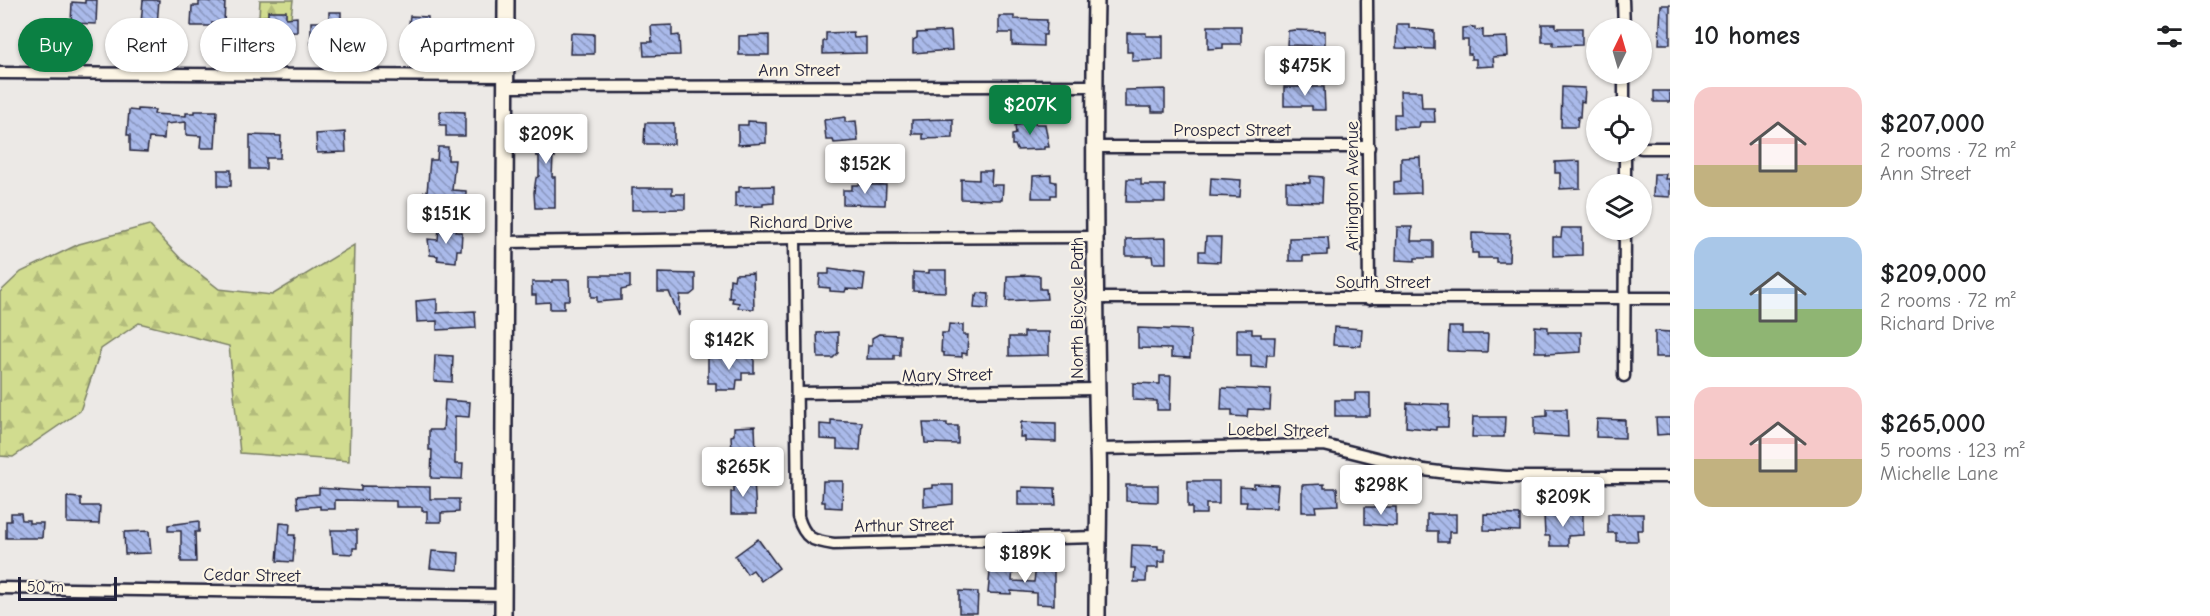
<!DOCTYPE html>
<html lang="en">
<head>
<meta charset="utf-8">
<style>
  :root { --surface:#fff; --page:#f2f2f2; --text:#202124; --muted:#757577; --accent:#0b8043 }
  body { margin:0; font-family:"Comic Neue",sans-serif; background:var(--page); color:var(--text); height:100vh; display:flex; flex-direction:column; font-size:22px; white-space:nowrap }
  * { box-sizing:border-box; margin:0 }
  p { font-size:20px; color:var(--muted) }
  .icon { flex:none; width:33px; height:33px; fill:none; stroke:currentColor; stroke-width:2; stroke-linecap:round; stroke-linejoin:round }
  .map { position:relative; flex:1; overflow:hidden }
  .sheet { display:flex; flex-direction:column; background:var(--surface); width:540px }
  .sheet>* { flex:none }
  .top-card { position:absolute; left:18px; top:18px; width:570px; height:54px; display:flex; gap:12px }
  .needle { width:39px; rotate:5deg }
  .controls { position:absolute; left:1586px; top:18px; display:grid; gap:12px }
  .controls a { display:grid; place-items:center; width:66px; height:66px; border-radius:50%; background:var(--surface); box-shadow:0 2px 4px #0004; font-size:30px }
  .scale { position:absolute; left:18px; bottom:15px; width:99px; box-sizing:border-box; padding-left:6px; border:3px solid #22223b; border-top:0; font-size:16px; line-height:21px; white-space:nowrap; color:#22223b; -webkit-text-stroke:4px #fcf5e5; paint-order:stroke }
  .price { position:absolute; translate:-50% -51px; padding:0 14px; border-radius:6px; background:#fff; color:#222; font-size:20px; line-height:39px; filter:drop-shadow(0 2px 3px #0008) }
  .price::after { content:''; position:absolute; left:50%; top:36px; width:18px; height:14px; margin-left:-9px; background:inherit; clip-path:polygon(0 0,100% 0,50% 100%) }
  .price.on { background:var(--accent); color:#fff }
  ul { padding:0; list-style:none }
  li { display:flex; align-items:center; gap:18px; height:150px; padding:0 24px }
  li span { display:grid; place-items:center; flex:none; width:168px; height:120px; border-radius:18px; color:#555 }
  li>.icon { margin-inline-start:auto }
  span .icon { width:72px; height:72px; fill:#fffc; stroke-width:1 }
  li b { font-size:26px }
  h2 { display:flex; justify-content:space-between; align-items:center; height:72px; padding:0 24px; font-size:26px }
  .chip { padding:0 21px; border-radius:27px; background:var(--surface); box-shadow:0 2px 4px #0004; font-size:21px; line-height:54px }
  .chip.on { background:var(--accent); color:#fff }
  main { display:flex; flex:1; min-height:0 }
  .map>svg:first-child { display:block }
  .forest { fill:url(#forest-firs); stroke:#7a7f65; stroke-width:1.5 }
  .building { fill:url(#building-back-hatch); stroke:#22223b; stroke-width:1.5 }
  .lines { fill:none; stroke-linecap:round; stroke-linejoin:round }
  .street-casing { stroke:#22223b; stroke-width:15 }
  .secondary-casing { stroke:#22223b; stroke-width:20 }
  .street { stroke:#fcf5e5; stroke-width:10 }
  .secondary { stroke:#fcf5e5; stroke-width:15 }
  .labels { text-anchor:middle; stroke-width:4.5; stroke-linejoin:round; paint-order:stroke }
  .street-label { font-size:18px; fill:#22223b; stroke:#fcf5e5 }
</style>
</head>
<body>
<main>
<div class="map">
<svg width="1670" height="616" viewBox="0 0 1670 616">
  <defs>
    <pattern id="forest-firs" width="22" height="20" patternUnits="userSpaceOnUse" patternTransform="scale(1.5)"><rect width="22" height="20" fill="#d1dc8f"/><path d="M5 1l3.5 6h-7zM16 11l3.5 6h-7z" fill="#b3bc7c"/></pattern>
    <pattern id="building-back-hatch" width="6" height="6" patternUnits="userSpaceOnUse" patternTransform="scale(1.5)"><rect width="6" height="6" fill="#aabaea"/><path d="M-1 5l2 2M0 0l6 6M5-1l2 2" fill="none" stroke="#8a97bf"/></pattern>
  </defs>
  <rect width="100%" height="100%" fill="#ece9e6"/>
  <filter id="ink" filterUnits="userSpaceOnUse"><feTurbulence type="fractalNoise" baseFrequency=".0167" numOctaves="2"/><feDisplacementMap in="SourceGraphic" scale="12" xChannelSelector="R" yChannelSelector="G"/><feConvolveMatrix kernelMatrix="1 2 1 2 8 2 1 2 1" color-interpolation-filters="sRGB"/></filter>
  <g filter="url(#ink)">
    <g class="forest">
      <path d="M260,0h33l-2,17 -34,34z"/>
      <path d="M149,225l32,34 38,30 53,6 82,-50 -5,216 -109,-8 -11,-107 -90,-23 -38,26 -21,62 -67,46 -13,-1v-164l21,-20 58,-28z"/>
    </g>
    <g class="building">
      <path d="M85,0h12l-1,24 -25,-1 1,-21 13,1z"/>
      <path d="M143,0h16l-2,25 -16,-2z"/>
      <path d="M199,1l26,1 -1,21h-12v3h-21l1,-20h7z"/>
      <path d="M1661,5h9v39h-11z"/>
      <path d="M268,11h18v7l11,-1v15l-29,1v-3h-10v-13l10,-1z"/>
      <path d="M329,12h12v9l9,1v21h-11v4h-10v-3h-18v-22h18z"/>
      <path d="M410,16l18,1v16l35,2v17l-24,-1v-3l-33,-2z"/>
      <path d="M999,16h15v3l33,1 -1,15h-3v11l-31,-1v-12h-13z"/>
      <path d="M1397,24h12v4l25,3v18l-38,-1z"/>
      <path d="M1542,24h14v4h26v17l-29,1v-4h-11z"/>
      <path d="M672,25v11l7,-1 1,20 -36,1 -1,-14h9l-1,-16z"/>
      <path d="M1208,26h33v18h-18v4l-15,1z"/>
      <path d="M1475,27v3l8,-1v9l24,-1 1,19 -15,1 1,9 -18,1v-8h-5v-5h-3v-14h-6v-12z"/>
      <path d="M49,30v18l-23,1 -1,-18z"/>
      <path d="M1294,30l31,1v15l-38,-1 1,-14z"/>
      <path d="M951,31l1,19 -39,3v-13l4,-2v-5z"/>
      <path d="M853,32l1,6 12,-1v16l-43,1v-12l3,-2v-7z"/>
      <path d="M571,33l23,1v20h-24z"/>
      <path d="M1127,33h19v3h17v24l-31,1v-9h-5z"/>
      <path d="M769,35v20h-30v-19z"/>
      <path d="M1284,87h40l1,23h-13v-4h-28z"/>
      <path d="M1562,87l23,1 -1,14 -3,-1 -1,16h-2l-1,10h-16z"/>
      <path d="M1165,89v23h-13v-5h-27v-17z"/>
      <path d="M1400,91h21l1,17h12l1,14h-15l-1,5 -25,1v-14h7z"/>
      <rect x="1654" y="91" width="16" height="11"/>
      <path d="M138,109l17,1 -1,4 32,2v-3h9v-2h22l-2,37h-15l1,-12 -15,-1v-13l-21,2 -1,15 -15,-1 -2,14 -17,-1v-16h-3l2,-25 9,1z"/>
      <path d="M440,111l25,1v24h-19v-11h-6z"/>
      <path d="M845,117v5l11,-1 2,20 -24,2 -1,-3h-7l-2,-20z"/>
      <path d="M953,119v19l-30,1v-5h-11v-14z"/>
      <path d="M1025,120h10v4h10l4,23h-5v2l-27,1 -2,-5h-3v-10l4,-1 -1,-9h10z"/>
      <path d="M748,121l18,1v21l-28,2v-20h10z"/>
      <path d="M645,123h29v21h-30z"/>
      <path d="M537,124l23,1 -1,23 -4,1v8l-2,-1 -1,21h3v31h-20l-1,-16 2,-14 3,-2v-20h-3z"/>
      <path d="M345,132l1,20 -29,1 -1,-19z"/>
      <path d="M250,135l31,1 -1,22h-14v11h-16z"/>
      <path d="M438,147h10v13h7l-3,30 14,1v16l-33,-2 -1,-3h-9l1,-10h3l3,-32h7z"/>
      <path d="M1420,157l1,36 -27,1v-12l7,-1v-23z"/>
      <path d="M1580,161v27l-20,1v-16h-5v-11z"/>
      <rect x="218" y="170" width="13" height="16"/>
      <path d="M979,171h13l-1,14h12l-1,15 -41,-1v-20l18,1z"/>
      <path d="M1654,174h12l-1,5h5v18l-17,-1z"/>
      <path d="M1051,175v6l5,1v13h-5v3h-19l1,-22z"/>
      <path d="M1310,176l13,1 -1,25 -36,-1v-19l24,1z"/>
      <path d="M1211,178l30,2 -1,17 -30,-1z"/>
      <path d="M1127,179h14v6h24v17h-39z"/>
      <path d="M852,185h34l-1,20 -42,-1v-14h9z"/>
      <path d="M774,186v17l-11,1v2l-28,1v-15h4v-5z"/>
      <path d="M632,188h40v6h13v15l-53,1z"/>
      <path d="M1397,227h15l-1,14h22v17h-18v3l-19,-1z"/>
      <path d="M439,228l18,1 -1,3h6l-1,18h-4l-1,12 -19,-2 1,-4 -8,-1 -2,-16 10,1z"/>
      <path d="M1562,228h20v27l-29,1v-19h8z"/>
      <path d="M1472,233l38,1 -1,28h-13v-4h-18v-5h-6z"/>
      <path d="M1206,237h15l-1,25 -21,-1v-10h6z"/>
      <path d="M1328,237l1,13h-2v5l-24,1v5h-14v-23z"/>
      <path d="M1166,238v25h-13l-1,-7h-26v-17z"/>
      <path d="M829,269l36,5 -2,16 -17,-1 -1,3 -15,-1v-3l-11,-1 1,-13h9z"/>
      <path d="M929,270h17v22l-33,-1v-19l16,1z"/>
      <path d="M658,273l37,1v17l-5,4h-10l-1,21 -10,-24h-11z"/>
      <path d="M753,273l1,36 -16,-1 1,-5 -7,-1 1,-4h-4l1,-19 4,1 1,-6z"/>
      <path d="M591,275h39v13l-9,2v10l-24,2v-5h-6z"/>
      <path d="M1028,275l12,1v13h6l1,10 -41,2 1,-25z"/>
      <path d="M552,280h17l1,20h-6v9h-14v-7l-14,1v-8h-4v-13h20z"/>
      <path d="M978,293l11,1 -1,15 -14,-1 1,-12 2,1z"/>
      <path d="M437,299v14l38,-2 1,17 -39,2v-9l-20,1 -1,-21z"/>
      <path d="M949,324l14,1v10h5l-1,19 -5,-1v4l-18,-1v-3l-3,-1 1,-19h6z"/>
      <path d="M1535,326l13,1v5h33v20l-35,2v-2h-11z"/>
      <path d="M1334,327l28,2 -1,17 -28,-1z"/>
      <path d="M1449,327h13v7h26l-1,18 -39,-1z"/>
      <path d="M1138,328l53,2 -1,28 -19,-1v-8l-33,-1z"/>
      <path d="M1237,329h15v5h9v3h14l-1,18h-7l-1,13 -15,-1v-12h-14z"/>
      <path d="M1655,331l15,1v25h-15z"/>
      <path d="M838,332v21l-5,5h-15l-1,-25z"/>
      <path d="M1024,332h25v23l-40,1v-19h15z"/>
      <path d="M879,334l21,1v20h-6v4h-27l1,-14h4v-7z"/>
      <path d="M435,355l18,1 -1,26 -18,-1z"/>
      <path d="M734,355h20v18h-12v7h-5l-1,10h-20v-7h-8v-26h26z"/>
      <path d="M1160,376h11l-1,34h-13v-9l-24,-1v-17l27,1z"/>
      <path d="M1222,388l49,2 -1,20 -22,-1 -1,8 -15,-1v-6h-11z"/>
      <path d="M1355,393h15v23h-35v-16h20z"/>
      <path d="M445,400l25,2 -1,15 -14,-1v48h8l-1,15 -31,-1 1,-28h-3v-20h14z"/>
      <path d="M1407,403l42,2 -1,22h-12v3l-30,-3z"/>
      <path d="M1547,409h20l1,28 -34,-2v-18l13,-1z"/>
      <path d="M1473,417h32l-1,20h-32z"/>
      <path d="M1656,418h14v16l-13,1z"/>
      <path d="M1597,419l28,1v18l-29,-1z"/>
      <path d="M831,420l31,2 -2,28 -23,-1v-9l-17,-1v-15l11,1z"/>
      <path d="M1021,422l35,1v19l-31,-1v-4h-5z"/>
      <path d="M923,423h24v3h11v18l-33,-1z"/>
      <path d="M755,426l1,26 -24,1 -1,-17 3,-1v-8z"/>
      <path d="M734,479l20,1 2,34h-25v-22h3z"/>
      <path d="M823,481h20l-1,27 -17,-1v-5h-3z"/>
      <path d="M1188,481h31v23h-13v10h-14v-7h-4z"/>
      <path d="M1254,484l24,1 -2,23 -30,-1 1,-5h-7v-15l14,1z"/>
      <path d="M1324,484v4h13l1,17 -23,1 1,6h-14v-27z"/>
      <path d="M933,485h20v19l-29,3v-18l9,-1z"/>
      <path d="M1126,485h32v17l-32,-1z"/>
      <path d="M361,486l69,1v12h29v13l-18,1v9h-14v-11h-5v-4h-26v-6l-61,-1v9h-15v-3l-22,2 -1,-12 22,-2v-6l42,3z"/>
      <path d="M1022,487l33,1 1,17h-38v-14h4z"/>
      <path d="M67,497l14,1v8h19l-1,18 -32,-1z"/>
      <path d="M1365,507h31v19l-31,-2z"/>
      <path d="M11,513h10l1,7h7v3h14l-1,15h-36v-17h5z"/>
      <path d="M1427,514h29v18h-7v10h-11v-11h-11z"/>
      <path d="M1484,514l36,1v16l-36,-1z"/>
      <path d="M1544,514h39v21l-15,1v10h-18v-10h-5z"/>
      <path d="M1608,514h35v16h-6l1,11h-22v-8h-8z"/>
      <path d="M199,521v11h-4l1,30h-15v-31h-13v-6z"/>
      <path d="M280,523l10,1 -1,11h6l-2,27 -16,-1z"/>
      <path d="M331,530h26v18h-4v6l-20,-1z"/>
      <path d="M149,531l2,22 -26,1 -1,-22z"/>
      <path d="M758,539l21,29 -18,13 -8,-11 -6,4 -12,-18z"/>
      <path d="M1132,545l26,1v3h7v13h-7v6h-11l-1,14h-12l1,-14h-4z"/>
      <path d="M432,551l27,2 -1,17 -28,-2z"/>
      <path d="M998,566l15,1 -1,14 22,1 2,-16 18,1v38l-18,-1v-11l-25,-2v3l-23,-1 2,-21h8z"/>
      <path d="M959,591l19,1 -1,21h-18z"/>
    </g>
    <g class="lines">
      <g class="street-casing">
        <g id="street">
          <path d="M1367,0l2,299"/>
          <path d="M1623,0l1,28"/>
          <path d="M0,73l506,3"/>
          <path d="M1624,74v32"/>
          <path d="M505,87l589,-1"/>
          <path d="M1095,147h274"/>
          <path d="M1641,148h29"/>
          <path d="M1625,152v32"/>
          <path d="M795,238l3,279c7,22 14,24 36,27l263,-7"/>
          <path d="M505,242l290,-4 302,-1"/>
          <path d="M1096,298h574"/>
          <path d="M1624,376l1,-146"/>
          <path d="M798,393l298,-4"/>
          <path d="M1099,449l225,-4 100,25 24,3 58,4h164"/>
          <path d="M0,588l504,7"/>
        </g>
      </g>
      <g class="secondary-casing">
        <g id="secondary">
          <path d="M1096,0c-3,149 -1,298 2,447 2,56 -1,113 -1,169"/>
          <path d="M503,616l3,-616"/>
        </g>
      </g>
      <use href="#street" class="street"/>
      <use href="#secondary" class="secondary"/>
    </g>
  </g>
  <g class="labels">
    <g class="street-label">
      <text x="799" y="76">Ann Street</text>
      <text x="1232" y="136">Prospect Street</text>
      <text transform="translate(1352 186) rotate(-90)" y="6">Arlington Avenue</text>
      <text x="801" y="228">Richard Drive</text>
      <text x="1383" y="288">South Street</text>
      <text transform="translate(1077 308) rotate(-90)" y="6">North Bicycle Path</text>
      <text transform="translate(947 375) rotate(-1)" y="6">Mary Street</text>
      <text transform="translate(1278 430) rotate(1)" y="6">Loebel Street</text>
      <text transform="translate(904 525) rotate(-1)" y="6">Arthur Street</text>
      <text transform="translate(252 575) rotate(1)" y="6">Cedar Street</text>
    </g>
  </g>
</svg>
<div class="controls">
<a><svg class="needle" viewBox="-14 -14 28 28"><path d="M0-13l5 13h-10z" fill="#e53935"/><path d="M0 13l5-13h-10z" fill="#757577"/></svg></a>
<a><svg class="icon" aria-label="locate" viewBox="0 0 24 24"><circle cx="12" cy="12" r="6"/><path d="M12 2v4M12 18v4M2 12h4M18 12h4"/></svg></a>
<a><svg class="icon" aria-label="layers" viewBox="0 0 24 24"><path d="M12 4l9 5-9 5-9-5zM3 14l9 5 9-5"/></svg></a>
</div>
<div class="scale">50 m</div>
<b class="price" style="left:1305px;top:97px">$475K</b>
<b class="price on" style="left:1030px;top:136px">$207K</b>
<b class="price" style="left:546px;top:165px">$209K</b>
<b class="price" style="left:865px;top:195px">$152K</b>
<b class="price" style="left:446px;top:245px">$151K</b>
<b class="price" style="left:729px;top:371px">$142K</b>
<b class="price" style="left:743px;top:498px">$265K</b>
<b class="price" style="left:1381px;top:516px">$298K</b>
<b class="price" style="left:1563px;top:528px">$209K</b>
<b class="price" style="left:1025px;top:584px">$189K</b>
<div class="top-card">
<a class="chip on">Buy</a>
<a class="chip">Rent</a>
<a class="chip">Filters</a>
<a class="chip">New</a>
<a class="chip">Apartment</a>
</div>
</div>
<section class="sheet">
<h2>10 homes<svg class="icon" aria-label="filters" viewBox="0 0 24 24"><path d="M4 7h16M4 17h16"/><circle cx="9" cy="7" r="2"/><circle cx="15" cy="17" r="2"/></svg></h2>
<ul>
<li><span style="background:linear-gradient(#f6c9c9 65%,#c2b280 0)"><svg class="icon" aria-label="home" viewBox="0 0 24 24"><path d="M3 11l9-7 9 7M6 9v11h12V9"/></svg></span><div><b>$207,000</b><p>2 rooms · 72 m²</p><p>Ann Street</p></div></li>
<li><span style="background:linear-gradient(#a9c7e8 60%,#8fb573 0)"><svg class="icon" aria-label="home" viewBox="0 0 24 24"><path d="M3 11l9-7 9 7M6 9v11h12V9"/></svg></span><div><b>$209,000</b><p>2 rooms · 72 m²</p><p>Richard Drive</p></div></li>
<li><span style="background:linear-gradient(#f6c9c9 60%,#c2b280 0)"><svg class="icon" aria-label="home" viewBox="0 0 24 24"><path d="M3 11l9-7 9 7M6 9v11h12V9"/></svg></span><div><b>$265,000</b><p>5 rooms · 123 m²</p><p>Michelle Lane</p></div></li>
</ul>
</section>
</main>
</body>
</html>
